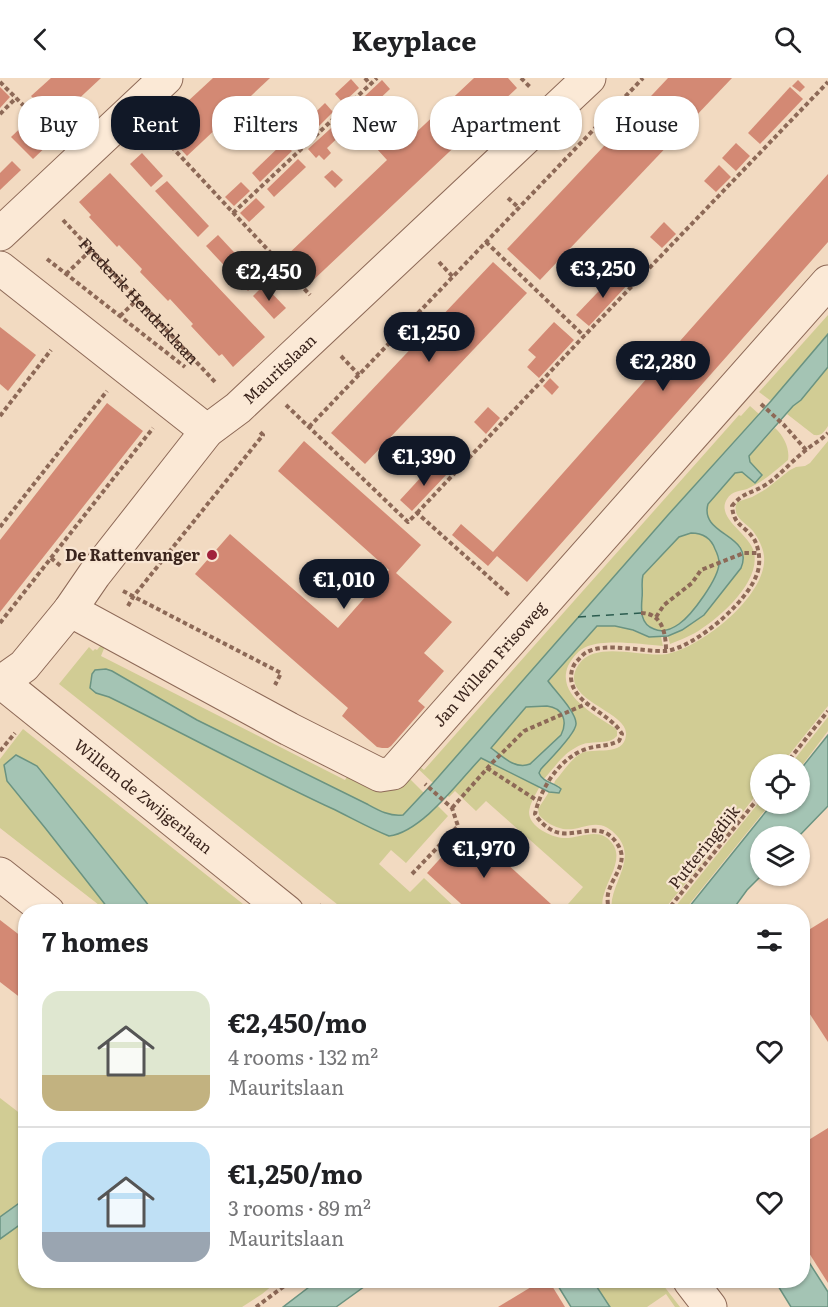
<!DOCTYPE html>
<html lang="en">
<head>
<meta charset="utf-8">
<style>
  :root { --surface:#fff; --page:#f2f2f2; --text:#202124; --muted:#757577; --line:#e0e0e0; --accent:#111827 }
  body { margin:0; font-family:Literata,serif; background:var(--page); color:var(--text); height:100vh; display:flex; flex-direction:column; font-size:22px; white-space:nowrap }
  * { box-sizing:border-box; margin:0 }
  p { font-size:20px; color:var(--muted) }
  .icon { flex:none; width:33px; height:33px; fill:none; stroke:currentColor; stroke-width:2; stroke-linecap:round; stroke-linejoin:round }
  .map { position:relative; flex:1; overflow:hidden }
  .sheet { position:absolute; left:18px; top:826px; width:792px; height:384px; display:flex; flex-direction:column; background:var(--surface); border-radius:24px; box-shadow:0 2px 4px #0004 }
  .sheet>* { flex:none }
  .hud { position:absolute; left:18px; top:18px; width:792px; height:54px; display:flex; gap:12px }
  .controls { position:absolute; left:750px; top:676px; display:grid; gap:12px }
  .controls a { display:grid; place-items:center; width:60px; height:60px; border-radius:50%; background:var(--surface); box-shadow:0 2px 4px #0004; font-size:30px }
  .price { position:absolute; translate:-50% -51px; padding:0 14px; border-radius:21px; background:var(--accent); color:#fff; font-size:20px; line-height:39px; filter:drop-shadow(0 2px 3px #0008) }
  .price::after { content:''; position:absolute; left:50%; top:36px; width:18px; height:14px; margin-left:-9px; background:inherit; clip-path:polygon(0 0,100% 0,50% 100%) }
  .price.active { background:#222; color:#fff }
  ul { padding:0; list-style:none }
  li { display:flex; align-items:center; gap:18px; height:150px; padding:0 24px }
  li+li { border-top:2px solid var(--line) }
  li span { display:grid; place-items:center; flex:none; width:168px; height:120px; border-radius:18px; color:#555 }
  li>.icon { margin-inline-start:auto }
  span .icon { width:72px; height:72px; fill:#fffc; stroke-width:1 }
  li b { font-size:26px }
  h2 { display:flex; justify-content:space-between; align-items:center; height:72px; padding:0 24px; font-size:26px }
  .tag { padding:0 21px; border-radius:24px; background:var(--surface); box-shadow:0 2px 4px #0004; font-size:21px; line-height:54px }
  .tag.active { background:var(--accent); color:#fff }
  header { display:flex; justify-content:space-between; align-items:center; height:78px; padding:0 24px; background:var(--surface); font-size:27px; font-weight:700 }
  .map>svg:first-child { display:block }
  .green { fill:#d1cc94 }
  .water { fill:#a4c4b4; stroke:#6a9381; stroke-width:1.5; fill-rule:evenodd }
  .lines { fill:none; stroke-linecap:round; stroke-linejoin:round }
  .ferry { stroke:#2b5c4f; stroke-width:1.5; stroke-dasharray:8 6; stroke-linecap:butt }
  .building { fill:#d38974 }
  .minor-casing { stroke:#8d6957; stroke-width:35 }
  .tertiary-casing { stroke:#8d6957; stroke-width:35 }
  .path { stroke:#8d6957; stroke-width:4; stroke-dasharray:4.5 3; stroke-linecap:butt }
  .minor { stroke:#fbe9d6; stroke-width:33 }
  .tertiary { stroke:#fbe9d6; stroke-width:33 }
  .poi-dot { fill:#a1223c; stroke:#f8e5d2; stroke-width:2 }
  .labels { text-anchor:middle; stroke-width:4.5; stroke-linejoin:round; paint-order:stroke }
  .street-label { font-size:16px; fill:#3b251d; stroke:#f8e5d2 }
  .poi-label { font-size:16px; font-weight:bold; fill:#3b251d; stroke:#f8e5d2; text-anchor:end }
</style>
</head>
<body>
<header><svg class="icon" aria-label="back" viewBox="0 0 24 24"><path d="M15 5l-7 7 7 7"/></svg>Keyplace<svg class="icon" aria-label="search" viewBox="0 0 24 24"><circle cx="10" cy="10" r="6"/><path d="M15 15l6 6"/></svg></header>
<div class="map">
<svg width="828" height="1229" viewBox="0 0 828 1229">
  <rect width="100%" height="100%" fill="#f2dac1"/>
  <g class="green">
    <path d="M828,237v19l-57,67 -12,-9z"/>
    <path d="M828,289v59c-4,6 -6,10 -14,9l-27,-21 6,-8 8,-6z"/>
    <path d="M750,328l9,8 -91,101 -235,268 -20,-19 1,-2 10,8 315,-355 2,1z"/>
    <path d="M775,350c9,8 15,21 13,32 -13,11 -25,22 -41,29 -7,2 -15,2 -20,10 -12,19 23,35 27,53 7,31 -36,67 -59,81 -8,4 -17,8 -25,11l-2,-8 14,-6 22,-15 37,-47v-21c-5,-4 -10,-9 -15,-13 -11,-8 -22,-13 -18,-30l27,-31 7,-1 13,10 6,-7 -12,-13v-6z"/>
    <path d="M828,363v265l-47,59h-21v25l-43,55 -4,-3 -8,10 3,4 -46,56h-50c-5,-26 26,-50 6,-75 -20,-24 -35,-5 -55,-8 -9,-2 -18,-7 -24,-14l-1,-6 11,-17 10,1v-7l-5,-2 1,-3c8,-9 15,-21 25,-27 13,-8 44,4 46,-19 3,-25 -72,-35 -47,-71 17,-24 64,-6 88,-10 35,-7 101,-59 97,-98 -1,-9 -6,-18 -11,-25 -8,-9 -22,-14 -16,-29l15,-5 14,-8 24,-19 6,-3 9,-1 5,-3z"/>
    <path d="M691,455c12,0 20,5 24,16 2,4 4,10 4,14 0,15 -27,52 -40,61 -7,5 -16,9 -25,5 -14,-5 -13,-19 -12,-31 1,-8 -1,-15 1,-23l36,-38z"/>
    <path d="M609,547l17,3 23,9h12l2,9c-21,-2 -57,-7 -75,0 -9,3 -16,12 -20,20 -12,29 27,49 47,62l2,3v5c-7,8 -18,5 -28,7 -4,0 -10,2 -14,5 -12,6 -22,21 -31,31l-5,-6 2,-4 33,-53 -26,-35 49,-55z"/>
    <path d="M102,566l3,2 -4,10 244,124 6,-10 54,4 19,19 -21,22 -5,1 -13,-3 -188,-93 -85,-49c-16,-4 -22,0 -22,17l6,5 13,4 74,36 26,15 172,84 44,-14 12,-13 11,11 -42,47 -15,-13 -12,14 31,28 14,-14 36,34h-113l-288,-228 30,-37 4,4 2,-2 2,1z"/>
    <path d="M552,628c12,5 15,17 9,29l-31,29c-15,6 -28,-8 -40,-16l36,-41z"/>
    <path d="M828,639v14l-28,37v-3h-10z"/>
    <path d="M23,651l230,183h-99l-117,-145 -21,-12 -9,26 39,48 65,83h-3l-108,-84v-69z"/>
    <path d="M481,680l59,28c-4,8 -10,17 -11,26 0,15 22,25 34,26 18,1 38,-14 51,8 8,15 -6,33 -10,48 -2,6 -2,11 -1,18h-42l22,-25 -97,-86 -10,10 -21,-20 -6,6 -2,-2z"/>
    <path d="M760,723v3h10l-87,108h-12z"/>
    <path d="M0,1020l26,20 -1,81 -25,18z"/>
    <path d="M25,1143l1,60h252l-16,13 -20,13h-242v-68z"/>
    <path d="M593,1203h67l20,26h-5l-9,-13 -19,13h-37z"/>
  </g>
  <g class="water">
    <path d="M828,256v33l-27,33 -8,6 -44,50 1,6 12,13 -7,8 -13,-11 -7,1 -27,31c-9,32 47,30 33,64l-37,47 -22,15 -14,6 -19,1 -16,-7 -18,-4h-18l-49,55c7,10 29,32 28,43 0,10 -28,37 -35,45l-2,4c4,10 15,9 22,16l-2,4 -10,-1 -68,-34c-22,23 -59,74 -92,78 -20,-8 -39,-19 -58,-28 -75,-35 -148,-75 -222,-111l-13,-4 -6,-5 2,-14 3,-4 11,-1 6,2 85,49 170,84c11,6 23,13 36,11l30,-32 235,-268 103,-114zM691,455c12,0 20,5 24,16 2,4 4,10 4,14 0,15 -27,52 -40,61 -7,5 -16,9 -25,5 -14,-5 -13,-19 -12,-31 1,-8 -1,-15 1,-23l36,-38zM547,628c16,2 21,15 14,29l-31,29c-15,6 -28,-8 -39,-16l35,-41z"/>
    <path d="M828,657v71l-30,31h-38l1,39 -14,14 -16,22h-46l87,-108h28v-34z"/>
    <path d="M16,677l21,11 117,146h-43l-65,-83 -39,-48 -3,-16z"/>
    <path d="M25,1121v22l-25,18v-22z"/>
    <path d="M803,1175l25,39v15h-37l-16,-26h27z"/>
    <path d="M317,1203h55l-36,26h-53z"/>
    <path d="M555,1203h38l17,26h-39z"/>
  </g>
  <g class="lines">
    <path class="ferry" d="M578,539l63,-4"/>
  </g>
  <g class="building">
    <path d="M51,0h50l-46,43 -24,-25z"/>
    <path d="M213,0h57l-83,78 -27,-29z"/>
    <path d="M474,0h34l9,10 -209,197 -25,-26 104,-99 -10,-11 21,-20 10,11z"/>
    <path d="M668,0h64l-192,202 -33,-31z"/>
    <path d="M351,1l8,9 -16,15 -8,-9z"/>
    <path d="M382,2l8,9 -32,30 -8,-9z"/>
    <path d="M798,2l7,7 -5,5 -8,-6z"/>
    <path d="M0,9l10,10 -10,11z"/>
    <path d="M790,9l13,12 -43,45 -12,-11z"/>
    <path d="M325,25l8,9 -31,31 -9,-9z"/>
    <path d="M31,40l22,22 -20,19 -22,-22z"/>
    <path d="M340,42l8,8 -21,20 4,5 -7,7 -5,-5 -3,3 -8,-9z"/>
    <path d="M283,65l9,8 -32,31 -8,-9z"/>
    <path d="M736,65l14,13 -14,15 -14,-13z"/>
    <path d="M142,75l21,23 -12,11 -21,-23z"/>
    <path d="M298,81l8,8 -32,30 -7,-8z"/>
    <path d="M12,83l9,9 -21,20v-17z"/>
    <path d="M719,87l12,12 -15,15 -12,-11z"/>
    <path d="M332,92l11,10 -8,8 -11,-11z"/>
    <path d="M110,95l155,164 -32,30 -11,-13 -3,2 -28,-30 2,-2 -23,-25 -2,2 -28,-29 2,-3 -23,-24 -2,2 -28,-30 2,-2 -12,-13z"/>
    <path d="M828,96v68l-301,340 -30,-26 -9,10 -36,-31 9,-11 32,28z"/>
    <path d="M167,103l42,45 -11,11 -43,-46z"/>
    <path d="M241,104l9,9 -16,15 -9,-9z"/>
    <path d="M256,120l9,9 -16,15 -9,-9z"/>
    <path d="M664,144l12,12 -14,14 -12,-11z"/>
    <path d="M218,157l42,45 -12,11 -42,-45z"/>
    <path d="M493,184l34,31 -162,171 -34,-31z"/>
    <path d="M618,193l12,11 -41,44 -13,-11z"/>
    <path d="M264,207l22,23 -12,11 -21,-23z"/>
    <path d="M554,244l20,18 -35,38 -12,-11 9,-10 -8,-7z"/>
    <path d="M0,249l36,28 -28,36 -8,-7z"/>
    <path d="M550,300l9,9 -7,8 -9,-9z"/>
    <path d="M107,325l36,28 -143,181v-72z"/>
    <path d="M488,329l12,11 -14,16 -12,-12z"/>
    <path d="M304,363l117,104 -25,28 56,49 -28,31 20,18 -26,30 7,6 -34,39 -3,2h-6l-5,-1 -35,-31 6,-8 -153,-134 35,-40 108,94 51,-58 -111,-99z"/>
    <path d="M435,384l12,12 -35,37 -12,-11z"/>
    <path d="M468,750l83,76 -8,8h-73l-43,-39z"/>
    <path d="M828,840v124l-26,-40v-68z"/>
    <path d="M0,842l26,20v62l-26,-20z"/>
    <path d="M828,1050v155l-26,-41v-98z"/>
    <path d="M541,1203h8l16,26h-67z"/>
  </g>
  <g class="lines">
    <g class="minor-casing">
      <g id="minor">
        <path d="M0,156l166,-156"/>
        <path d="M0,190l207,163"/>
        <path id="s2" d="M70,532l219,119 91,46 13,-2 435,-491"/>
        <path id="s3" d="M0,605l24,-17 46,-56 24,-35 113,-144 31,-23 351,-330"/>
        <path d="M0,796l48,38"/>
      </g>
    </g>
    <g class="tertiary-casing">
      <g id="tertiary">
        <path id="s4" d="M0,603l287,231"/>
        <path d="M690,1203l20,26"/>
      </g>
    </g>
    <g class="path">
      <path d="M365,0l5,6"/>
      <path d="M521,0l10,10"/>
      <path d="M0,4l57,57"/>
      <path d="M0,36l16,-16"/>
      <path d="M156,52l154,165"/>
      <path d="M508,120l11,10"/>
      <path d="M233,135l144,-135"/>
      <path id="s1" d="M63,142l153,163"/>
      <path d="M486,164l98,94"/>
      <path d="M47,181l138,108"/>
      <path d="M439,184l14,15"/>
      <path d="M66,196l25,-24"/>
      <path d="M120,238l17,-16"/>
      <path d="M341,278l18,19"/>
      <path d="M761,326l23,21 22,25"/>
      <path d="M286,327l122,117 9,-9 92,82"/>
      <path d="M0,338l51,-66"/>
      <path d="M309,349l334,-349"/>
      <path d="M417,435l167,-177 244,-254"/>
      <path d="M0,449l107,-136"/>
      <path d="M51,480l11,9"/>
      <path d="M123,513l158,82 -6,12"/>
      <path d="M128,528l5,-9 130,-162 -4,-4"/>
      <path d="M641,535c21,0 25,20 25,38"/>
      <path d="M656,539l8,-12 28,-22 9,-13 43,-17h15"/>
      <path d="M0,545l153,-195"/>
      <path d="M0,673l15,-18"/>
      <path d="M785,687l43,-54"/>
      <path d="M487,690l51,33"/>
      <path d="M452,730l39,-44 33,-33 62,-27"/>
      <path d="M412,796l46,-48 -6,-18 -27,-24"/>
      <path d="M319,827l9,7"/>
      <path d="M609,834c-1,-5 -2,-13 -1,-18 4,-19 23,-32 8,-52 -15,-21 -36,-6 -56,-9 -11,-2 -20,-11 -25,-19 6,-27 25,-56 51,-65 12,-4 20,-2 33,-8l3,-7c-12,-22 -49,-29 -51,-56 0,-7 2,-13 6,-17 3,-3 7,-8 10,-9 19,-10 56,0 78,-1 29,-2 92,-55 94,-86 1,-8 -1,-19 -5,-26 -10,-15 -20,-12 -22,-33 11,-14 21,-13 35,-22 14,-10 25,-23 39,-34 7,-6 15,-10 22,-17"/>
      <path d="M666,834l94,-116"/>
      <path d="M256,1229l35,-26"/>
    </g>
    <use href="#minor" class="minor"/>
    <use href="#tertiary" class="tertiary"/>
  </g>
  <circle class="poi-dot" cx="212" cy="477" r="6"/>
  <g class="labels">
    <g class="street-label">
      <text dy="6" stroke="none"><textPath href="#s1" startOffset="111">Frederik Hendriklaan</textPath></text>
      <text dy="6" stroke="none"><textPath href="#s3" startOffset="423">Mauritslaan</textPath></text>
      <text dy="6" stroke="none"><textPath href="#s2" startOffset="510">Jan Willem Frisoweg</textPath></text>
      <text dy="6" stroke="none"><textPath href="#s4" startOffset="184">Willem de Zwijgerlaan</textPath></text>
      <text transform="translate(704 769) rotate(-51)" y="6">Putteringdijk</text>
    </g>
    <g class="poi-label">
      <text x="200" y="483">De Rattenvanger</text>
    </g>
  </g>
</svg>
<div class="controls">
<a><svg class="icon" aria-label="locate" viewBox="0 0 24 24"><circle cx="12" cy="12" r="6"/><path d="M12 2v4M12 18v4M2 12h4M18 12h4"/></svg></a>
<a><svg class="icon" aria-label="layers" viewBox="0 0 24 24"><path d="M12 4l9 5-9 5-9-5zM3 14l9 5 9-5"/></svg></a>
</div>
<b class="price" style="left:603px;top:221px">€3,250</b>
<b class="price active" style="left:269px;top:224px">€2,450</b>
<b class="price" style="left:429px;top:285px">€1,250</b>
<b class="price" style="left:663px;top:314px">€2,280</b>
<b class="price" style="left:424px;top:409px">€1,390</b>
<b class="price" style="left:344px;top:532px">€1,010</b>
<b class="price" style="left:484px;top:801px">€1,970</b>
<div class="hud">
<a class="tag">Buy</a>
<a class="tag active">Rent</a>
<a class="tag">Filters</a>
<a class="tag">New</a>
<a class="tag">Apartment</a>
<a class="tag">House</a>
</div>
<section class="sheet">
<h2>7 homes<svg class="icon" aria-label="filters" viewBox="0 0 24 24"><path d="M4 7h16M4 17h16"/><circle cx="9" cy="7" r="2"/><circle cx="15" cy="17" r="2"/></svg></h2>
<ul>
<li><span style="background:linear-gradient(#dfe7d0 70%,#c2b280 0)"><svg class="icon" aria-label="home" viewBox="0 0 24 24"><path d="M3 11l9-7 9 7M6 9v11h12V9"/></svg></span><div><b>€2,450/mo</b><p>4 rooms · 132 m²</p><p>Mauritslaan</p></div><svg class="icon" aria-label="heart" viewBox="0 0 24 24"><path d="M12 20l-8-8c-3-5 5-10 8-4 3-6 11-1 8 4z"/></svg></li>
<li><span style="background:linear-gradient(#bfe0f5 75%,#9aa5b1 0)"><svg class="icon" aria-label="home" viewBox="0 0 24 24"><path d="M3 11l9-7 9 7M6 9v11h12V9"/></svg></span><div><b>€1,250/mo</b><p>3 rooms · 89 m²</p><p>Mauritslaan</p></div><svg class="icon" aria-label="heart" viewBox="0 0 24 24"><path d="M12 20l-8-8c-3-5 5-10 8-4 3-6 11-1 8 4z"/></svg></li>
</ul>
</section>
</div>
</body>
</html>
